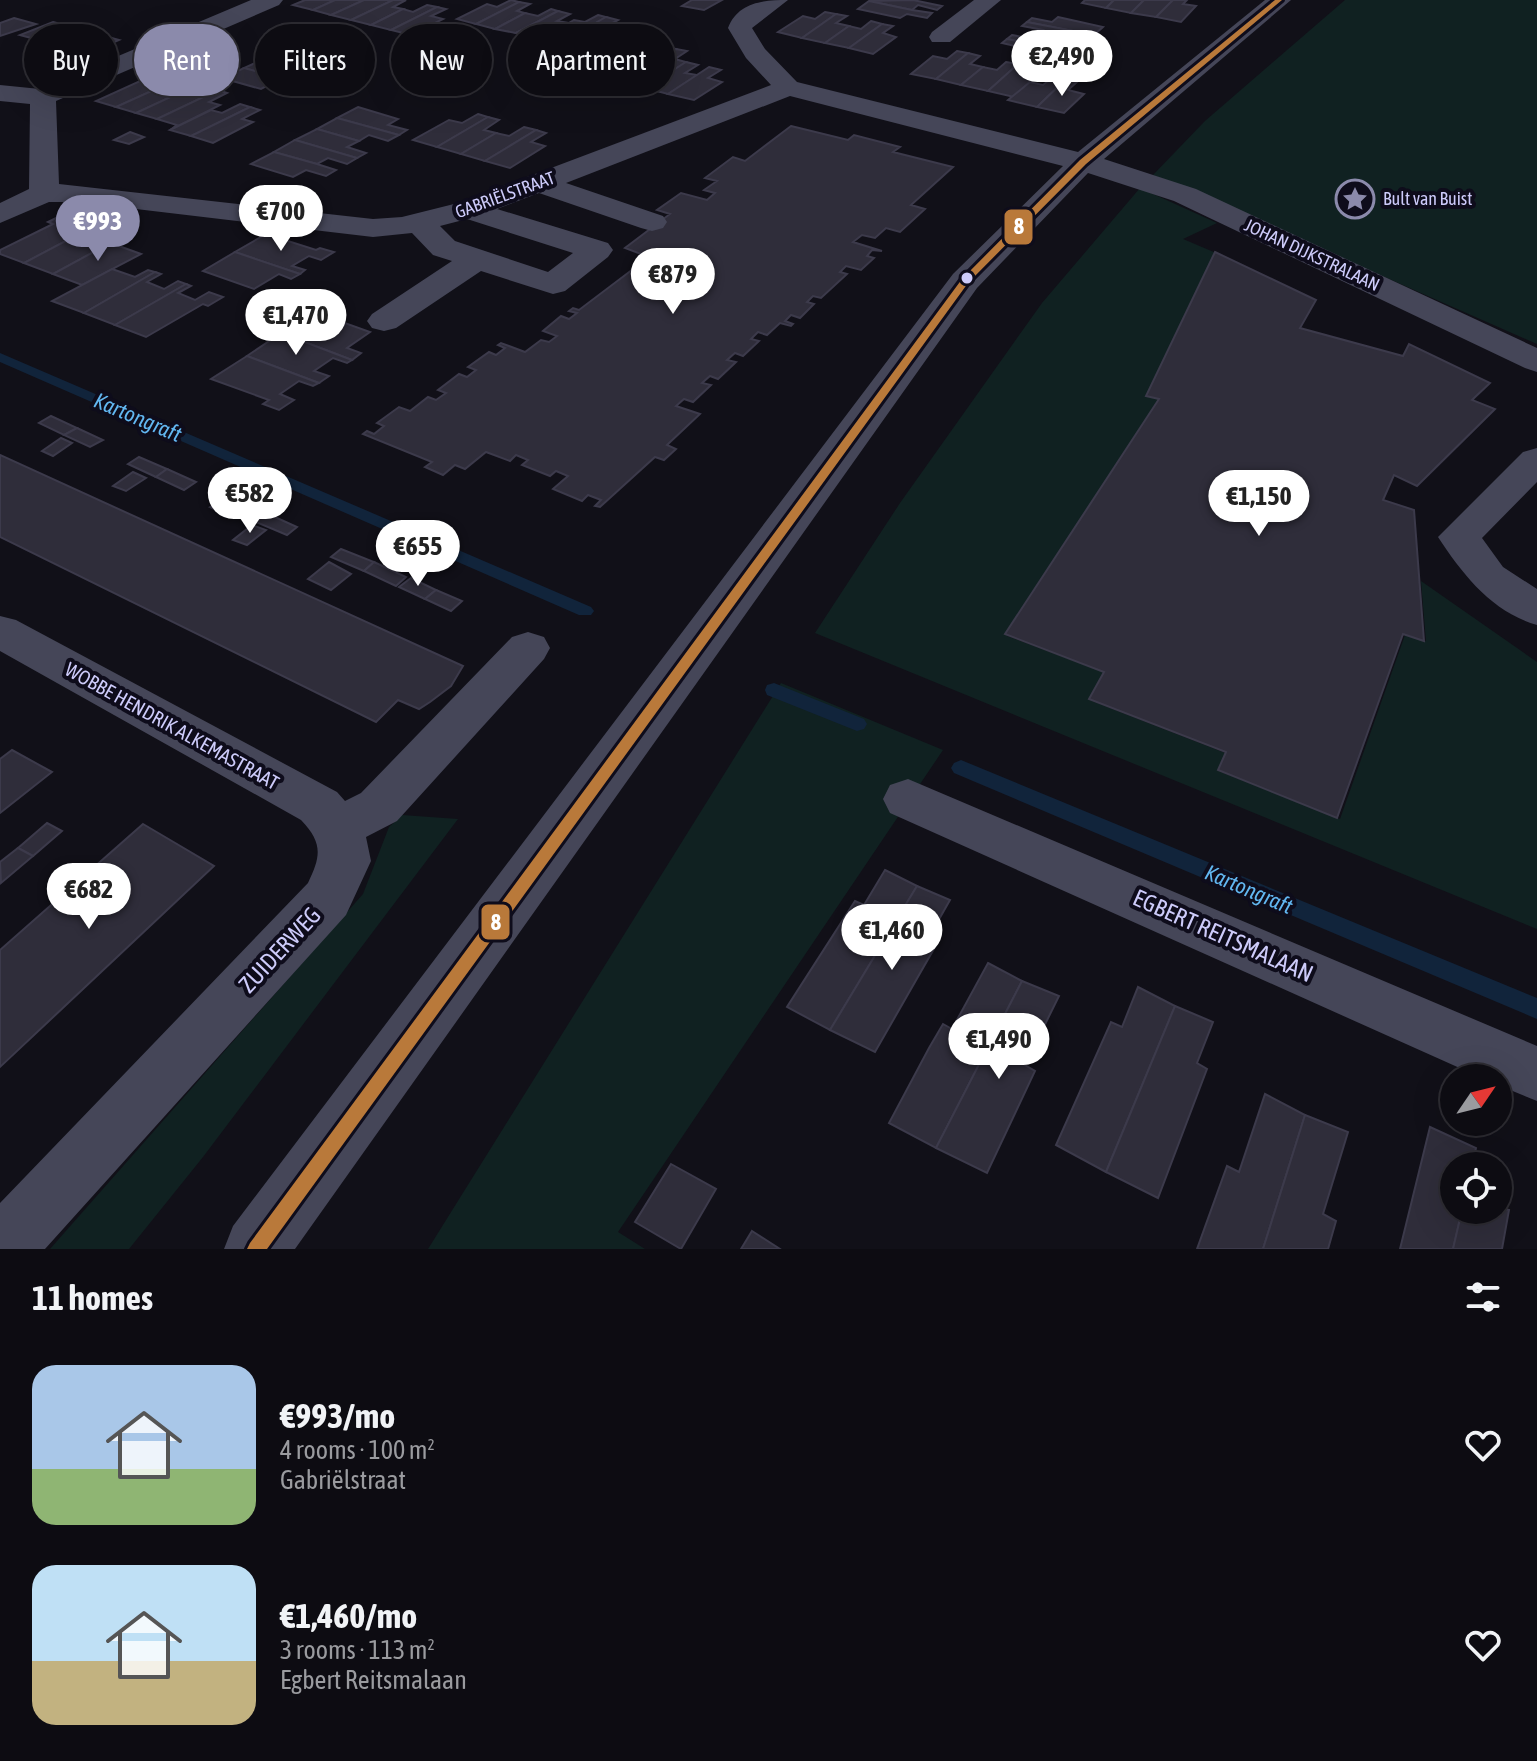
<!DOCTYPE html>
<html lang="en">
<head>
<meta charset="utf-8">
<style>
  :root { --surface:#0d0c12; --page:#1b1a20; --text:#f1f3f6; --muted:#9a9b9f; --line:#2d2c32; --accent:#8b8aab }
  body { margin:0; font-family:"Asap Condensed",sans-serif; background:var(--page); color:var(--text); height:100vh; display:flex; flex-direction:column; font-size:30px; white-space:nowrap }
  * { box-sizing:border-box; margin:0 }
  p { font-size:26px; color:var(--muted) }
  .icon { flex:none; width:44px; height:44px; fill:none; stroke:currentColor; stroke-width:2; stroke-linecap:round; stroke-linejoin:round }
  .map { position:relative; height:1249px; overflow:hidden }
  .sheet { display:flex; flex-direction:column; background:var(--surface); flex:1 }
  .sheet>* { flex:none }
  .banner { position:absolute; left:24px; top:24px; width:800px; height:72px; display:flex; gap:16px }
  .needle { width:52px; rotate:55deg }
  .fabs { position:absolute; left:1440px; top:1064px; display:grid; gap:16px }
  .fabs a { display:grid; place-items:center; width:72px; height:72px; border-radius:50%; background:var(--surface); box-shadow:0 8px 32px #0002,0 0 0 2px var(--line); font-size:40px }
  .price { position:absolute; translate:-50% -68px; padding:0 18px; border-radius:28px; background:#fff; color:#222; font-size:26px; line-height:52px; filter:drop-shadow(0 2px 4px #0008) }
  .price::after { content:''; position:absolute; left:50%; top:48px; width:24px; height:18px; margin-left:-12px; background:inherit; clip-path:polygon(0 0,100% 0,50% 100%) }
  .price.current { background:var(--accent); color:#fff }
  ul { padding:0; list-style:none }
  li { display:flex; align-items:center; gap:24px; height:200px; padding:0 32px }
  li span { display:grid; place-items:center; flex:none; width:224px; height:160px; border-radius:24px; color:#555 }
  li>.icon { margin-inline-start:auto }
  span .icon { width:96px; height:96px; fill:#fffc; stroke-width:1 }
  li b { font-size:34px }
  h2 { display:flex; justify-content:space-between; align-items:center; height:96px; padding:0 32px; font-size:34px }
  .chip { padding:0 28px; border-radius:36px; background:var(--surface); box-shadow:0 8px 32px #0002,0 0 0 2px var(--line); font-size:28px; line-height:72px }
  .chip.current { background:var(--accent); color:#fff }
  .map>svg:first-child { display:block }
  .green { fill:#102121 }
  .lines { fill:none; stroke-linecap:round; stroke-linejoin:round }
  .stream { fill:#11243b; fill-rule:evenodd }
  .building { fill:#2f2d3a; stroke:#3c3a4b; stroke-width:2 }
  .minor { fill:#454658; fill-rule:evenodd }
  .bus-1-casing { stroke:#0e0c1b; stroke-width:6 }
  .bus-1 { fill:#b9793a; fill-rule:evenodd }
  .bus-dot { fill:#cdcbfa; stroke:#0e0c1b; stroke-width:3 }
  .labels { text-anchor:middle; stroke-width:8; stroke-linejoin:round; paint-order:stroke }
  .far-street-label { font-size:18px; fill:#cdcbfa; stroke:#0e0c1b }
  .far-poi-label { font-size:18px; fill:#cdcbfa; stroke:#0e0c1b; text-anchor:start }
  .street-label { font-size:20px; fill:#cdcbfa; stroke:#0e0c1b }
  .water-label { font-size:22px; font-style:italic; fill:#62b7f1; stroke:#0e0c1b }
  .near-street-label { font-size:24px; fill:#cdcbfa; stroke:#0e0c1b }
  .line-badge { stroke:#0e0c1b; stroke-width:3 }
  .badge-label { font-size:22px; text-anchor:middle; font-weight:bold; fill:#fff }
</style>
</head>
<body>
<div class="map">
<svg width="1537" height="1249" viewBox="0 0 1537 1249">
  <rect width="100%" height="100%" fill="#111018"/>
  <g class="green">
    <path d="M1345,0h192v344l-384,-169 52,-54z"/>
    <path d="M1140,188l77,35 -34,16 33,14 -48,135 -161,248 99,37 -14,28 136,53 -7,18 119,47 65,-184 21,6 -5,-60 116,81v267l-722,-296 85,-130 142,-200z"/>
    <path d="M781,683l162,67 -325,482 27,17h-217z"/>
    <path d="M402,815l56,4 -255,338 -74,92h-79l313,-355 26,-67z"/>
  </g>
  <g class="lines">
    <g class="stream">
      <path d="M0,353l591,254 3,4 -3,4h-12l-579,-253z"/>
      <path d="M774,683l90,36 3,5 -3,5 -7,2 -90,-36 -2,-5 2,-5z"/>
      <path d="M961,760l576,238v21l-583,-246 -3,-5 3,-5z"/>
    </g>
  </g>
  <g class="building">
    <path d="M305,0h30l-22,10 -20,-5z"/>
    <path d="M335,0h29l-33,15 -18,-5z"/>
    <path d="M364,0h29l-42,20 -20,-5z"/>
    <path d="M393,0h13l-13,7 10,2 -32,16 -20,-5z"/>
    <path d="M511,0l8,2 -43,22 -19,-5 30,-15 10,3z"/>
    <path d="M692,0h30l-18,10 -22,-4z"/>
    <path d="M913,0l29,6 -5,4 -19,-5 -6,5 -43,-9z"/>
    <path d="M1085,0h29l-8,8 -24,-5z"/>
    <path d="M1114,0h30l-13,13 -25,-5z"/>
    <path d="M1144,0h29l-17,17 -25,-4z"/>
    <path d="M1173,0h14l-4,4 13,2 -15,16 -25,-5z"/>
    <path d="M869,1l43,9 20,3 -5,5 -20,-4 -7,4 -42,-9z"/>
    <path d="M519,2l11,2 -13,7 8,2 -30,16 -19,-5z"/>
    <path d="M427,5l10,2 -46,23 -20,-5 32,-16 10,3z"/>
    <path d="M437,7l9,2 -15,7 12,3 -32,16 -20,-5z"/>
    <path d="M551,9l7,2 -42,22 -21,-4 30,-16 13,3z"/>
    <path d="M558,11l12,3 -13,7 12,2 -29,16 -24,-6z"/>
    <path d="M825,12l11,2 -34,24 -24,-6 25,-16 12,3z"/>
    <path d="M836,14l11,2 -11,7 13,3 -24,17 -23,-5z"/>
    <path d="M598,15l8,2 -42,24 -18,-5 28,-16 11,2z"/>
    <path d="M606,17l12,3 -13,7 11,3 -29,16 -23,-5z"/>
    <path d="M1058,17l45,10 -9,8 -67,-13 5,-4 20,4z"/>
    <path d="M14,18l22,6 -36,12v-13z"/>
    <path d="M871,21l11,3 -33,24 -24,-5 24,-17 12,3z"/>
    <path d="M53,22l22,6 -33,13 -22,-6z"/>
    <path d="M1027,22l67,13 -9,9 -47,-9 5,-5 -21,-4z"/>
    <path d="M283,24l17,5 -13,6 -17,-5z"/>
    <path d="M882,24l11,2 -10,7 13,4 -23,17 -24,-6z"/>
    <path d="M75,28l22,6 -33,14 -22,-7z"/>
    <path d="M616,30l11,2 -13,7 11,3 -29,18 -22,-6z"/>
    <path d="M97,34l22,6 -32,14 -23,-6z"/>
    <path d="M638,34l11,3 -13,8 13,3 -31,17 -22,-5z"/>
    <path d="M1012,35l21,4 5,-4 47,9 -11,9 -67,-14z"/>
    <path d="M1007,39l67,14 -9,10 -48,-10 6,-5 -21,-5z"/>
    <path d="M303,40l37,10 -11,5 17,5 -8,4 -54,-15z"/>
    <path d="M666,46l10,3 -41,25 -22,-6 28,-17 13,3z"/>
    <path d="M284,49l54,15 -10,5 -17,-5 -10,5 -37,-10z"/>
    <path d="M676,49l11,2 -12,8 11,3 -28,18 -23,-6z"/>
    <path d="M957,51l11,2 -32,26 -25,-5 22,-18 14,3z"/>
    <path d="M968,53l12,3 -10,8 13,3 -22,18 -25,-6z"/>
    <path d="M264,59l37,10 -10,5 18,5 -10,4 -55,-15z"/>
    <path d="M686,62l12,3 -13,8 12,2 -29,19 -23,-6z"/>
    <path d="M1006,62l12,2 -30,27 -27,-6 22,-18 14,3z"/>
    <path d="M1018,64l12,3 -9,8 13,3 -20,19 -26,-6z"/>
    <path d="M709,67l12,3 -13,8 14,4 -28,18 -26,-6z"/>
    <path d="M244,68l55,15 -10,5 -17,-5 -11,6 -39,-11z"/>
    <path d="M169,76l9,3 -62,28 -20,-6 44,-20 10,4z"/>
    <path d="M1053,77l13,2 -29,28 -29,-7 22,-18 13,3z"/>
    <path d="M178,79l9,3 -18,8 10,3 -43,20 -20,-6z"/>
    <path d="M1066,79l11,3 -9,8 16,4 -20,19 -27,-6z"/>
    <path d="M208,88l10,2 -61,29 -21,-6 43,-20 11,3z"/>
    <path d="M218,90l9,3 -18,9 11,3 -50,25 7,-5 -20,-6z"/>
    <path d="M240,104l10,3 -59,29 -21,-6 41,-20 11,3z"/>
    <path d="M250,107l10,3 -18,9 11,3 -40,21 -22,-7z"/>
    <path d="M358,107l40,12 -10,6 19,5 -8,5 -62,-17z"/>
    <path d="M478,114l10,3 -51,30 -24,-7 36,-20 13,3z"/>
    <path d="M488,117l11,3 -15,10 12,3 -35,21 -24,-7z"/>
    <path d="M337,118l62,17 -11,6 -19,-6 -10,6 -42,-12z"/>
    <path d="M791,126l57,14 6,-5 46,12 -7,5 60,15 -42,38 14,4 -25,23 -14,-4 -11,10 -13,-3 -9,7 29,9 -10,-1 -5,6 7,2 -13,12 -15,-4 -6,6 7,2 -26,24 -8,-2 -6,6 7,2 -14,14 -9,-3 -6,6 8,3 -2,2 -11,-3 -13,12 -9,-3 -7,7 8,2 -16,15 -8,-3 -8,7 9,2 -18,17 -8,-3 -8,7 9,2 -18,17 -9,-3 -8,7 24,8 -33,31 9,4 -12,11 -9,-3 -55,50 -5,-1 6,-6 -13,-5 -6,6 -29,-12 15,-13 -12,-5 -6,5 -28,-11 6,-5 -12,-5 -6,6 -24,-9 -21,17 -10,-4 -12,10 -18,-8 7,-5 -69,-28 4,-3 7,3 10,-8 -7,-3 22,-16 11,4 18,-14 8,3 10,-7 -8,-3 21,-16 8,3 9,-7 -8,-3 21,-15 7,3 9,-7 -7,-3 3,-2 24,9 16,-12 8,2 8,-6 -14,-5 18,-15 8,3 8,-6 -8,-2 4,-3 6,2 70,-53 -24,-9 45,-34 -13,-4 24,-17 26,7 8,-7 -11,-3 13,-9 -12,-3 28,-21 12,4z"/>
    <path d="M524,127l12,3 -51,31 -24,-7 35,-21 13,3z"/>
    <path d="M317,129l42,12 -12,6 19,6 -9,5 -62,-18z"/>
    <path d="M536,130l10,3 -15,9 14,4 -35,22 -25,-7z"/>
    <path d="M130,132l14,5 -15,7 -15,-4z"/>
    <path d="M295,140l62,18 -10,6 -19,-6 -11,6 -43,-12z"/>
    <path d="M274,152l43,12 19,6 -10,6 -20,-6 -13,7 -42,-13z"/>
    <path d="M62,215l13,4 -13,7 15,5 13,-6 4,1 -70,37 -24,-9v-4l53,-26 -5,-2z"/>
    <path d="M94,226l9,3 -13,7 16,5 13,-6 4,1 -70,38 -29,-11z"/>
    <path d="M266,234l50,16 4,-2 14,4 -13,8 -12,-4 -17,10 13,4 -5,4 -65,-22z"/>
    <path d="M123,236l8,3 -12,7 22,8 -59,31 -29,-11z"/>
    <path d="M235,252l65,22 -9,5 -12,-5 -25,15 -51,-18z"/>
    <path d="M1215,252l101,48 -16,28 103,28 6,-12 81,39 -18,17 23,9 -78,77 -23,-11 -11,25 31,10 10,131 -21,-7 -66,184 -119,-48 8,-18 -137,-53 15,-27 -99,-38 154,-235 -13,-3z"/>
    <path d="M112,269l23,8 13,-7 7,2 -71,41 -32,-12z"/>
    <path d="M155,272l6,2 -14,8 17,7 14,-8 8,3 -71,41 -31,-12z"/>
    <path d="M186,284l5,2 -13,7 17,7 14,-8 14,5 -15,9 -5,-2 -57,33 -31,-12z"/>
    <path d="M314,312l56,20 -23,16 14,5 -9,7 -71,-27z"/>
    <path d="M281,333l71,27 -5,3 -14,-5 -19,13 15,5 -10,7 -72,-27z"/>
    <path d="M247,356l72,27 -6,3 -14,-5 -19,13 14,6 -15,10 -16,-6 6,-4 -58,-21z"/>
    <path d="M51,416l26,12 -13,7 -25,-12z"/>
    <path d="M77,428l26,12 -13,7 -26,-12z"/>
    <path d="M61,438l11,5 -19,13 -11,-5z"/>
    <path d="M0,455l463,211 -12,20 -21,16 -11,7 -21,-9 -22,22 -376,-185z"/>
    <path d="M139,457l28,12 -11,8 -28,-13z"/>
    <path d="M167,469l29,13 -12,8 -28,-13z"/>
    <path d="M133,472l13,6 -20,13 -13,-5z"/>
    <path d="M226,496l10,4 -16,12 -10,-5z"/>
    <path d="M236,500l30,13 -10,9 -30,-14z"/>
    <path d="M266,513l31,14 -10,8 -31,-13z"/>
    <path d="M252,525l14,5 -19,15 -14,-5z"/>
    <path d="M341,549l33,13 -10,9 -33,-14z"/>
    <path d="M329,562l22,12 -20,16 -23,-11z"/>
    <path d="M374,562l32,15 -10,9 -32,-15z"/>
    <path d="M411,578l25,12 -11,9 -26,-12z"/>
    <path d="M436,590l26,11 -11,10 -26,-12z"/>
    <path d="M12,750l40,22 -52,41v-54z"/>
    <path d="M47,823l15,8 -29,25 -15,-8z"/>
    <path d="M143,824l71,42 -214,201v-117z"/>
    <path d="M18,848l15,8 -32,27 -1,-21z"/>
    <path d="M885,870l32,16 -87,144 -43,-23 68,-106 9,4z"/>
    <path d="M917,886l33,14 -21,37 10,3 -64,112 -45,-22z"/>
    <path d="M988,963l34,18 -86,167 -47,-25 40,-75 14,-24 9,5z"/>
    <path d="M1022,981l37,15 -34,69 10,6 -48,102 -51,-25z"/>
    <path d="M1138,987l37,19 -69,166 -50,-27 55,-123 11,5z"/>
    <path d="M1175,1006l38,16 -16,41 10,6 -49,129 -52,-26z"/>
    <path d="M1265,1094l40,21 -42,134h-66l30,-83 12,6z"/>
    <path d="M1305,1115l43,17 -25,82 13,7 -8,28h-65z"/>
    <path d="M1430,1127l46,21 -4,18h-18v44h8l-9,39h-53z"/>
    <path d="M671,1164l45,25 -35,60 -46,-27z"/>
    <path d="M1498,1207l11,3 -7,39h-49l9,-39h36z"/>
    <path d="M752,1231l28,18h-39z"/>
  </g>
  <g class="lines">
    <g class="minor">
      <path d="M251,0h32l-4,5 -223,96 3,83 314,35 29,-2 56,-14 313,-118 -25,-27 -18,-30c10,-26 35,-28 60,-28l-36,28 13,21 32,33 281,70 187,-152h26l-187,159 92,30 341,159v24l-12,-4 -351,-167 -86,-28 -111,115 -682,961h-71l9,-23 720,-952 110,-108 -273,-70 -224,87 97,33 4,6 -4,6 -11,3 -11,-3 -102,-35 -42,16 111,34 5,7 -5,7 -43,34 -12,3 -72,-23 -85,57 -12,3 -12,-3 -5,-7 5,-7 80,-53 -19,-6 -21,-22 -39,4 -296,-35h-28l-49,21v-20l29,-14 1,-85 -30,-3v-16l40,4zM467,219l106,34 -25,19 -93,-31 -15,-15z"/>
      <path d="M974,0h27l-51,42h-18l-3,-5 3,-5z"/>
      <path d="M1537,448v34l-55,56 21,29 34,22v36c-45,-13 -74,-50 -99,-88l85,-85z"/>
      <path d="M0,616l16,4 321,172 8,9 16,-8 151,-156 16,-5 16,5 6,11 -6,11 -147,162 -31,16 5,24 -25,54 -301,334h-45v-46l308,-320c13,-27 15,-40 -7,-63l-301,-169z"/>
      <path d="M908,779l629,267v55l-39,-16v-7h-16l-592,-265 -7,-14 7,-14z"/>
    </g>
    <g class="bus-1-casing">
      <path id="bus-1" d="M1275,0h7l-196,164 -118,119 -701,966h-20l3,-6 712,-964 118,-119z"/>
    </g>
    <use href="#bus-1" class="bus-1"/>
  </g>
  <defs>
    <g id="sight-ring" transform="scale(2)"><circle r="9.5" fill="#0e0c1b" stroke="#8b8aab" stroke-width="1.5"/><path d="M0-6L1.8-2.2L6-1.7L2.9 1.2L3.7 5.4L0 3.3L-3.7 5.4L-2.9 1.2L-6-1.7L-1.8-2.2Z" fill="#8b8aab"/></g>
  </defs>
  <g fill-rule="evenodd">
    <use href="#sight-ring" x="1355" y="199"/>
  </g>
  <circle class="bus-dot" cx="967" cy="278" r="7"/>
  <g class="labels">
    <g class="far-street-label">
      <text transform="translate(505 195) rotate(-20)" y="6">GABRIËLSTRAAT</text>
      <text transform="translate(1312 255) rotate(25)" y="6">JOHAN DIJKSTRALAAN</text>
    </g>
    <g class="far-poi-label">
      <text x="1383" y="205">Bult van Buist</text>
    </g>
    <g class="street-label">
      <text transform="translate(172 726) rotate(29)" y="7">WOBBE HENDRIK ALKEMASTRAAT</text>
    </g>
    <g class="water-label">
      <text transform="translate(138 417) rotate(23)" y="8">Kartongraft</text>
      <text transform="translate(1249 889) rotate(23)" y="8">Kartongraft</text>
    </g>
    <g class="near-street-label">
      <text transform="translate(1223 936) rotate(24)" y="8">EGBERT REITSMALAAN</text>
      <text transform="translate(280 950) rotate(-47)" y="8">ZUIDERWEG</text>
    </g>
  </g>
  <g class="line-badge">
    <rect x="1003" y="208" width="31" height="38" rx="8" fill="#b9793a"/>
    <rect x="480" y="903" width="31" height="38" rx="8" fill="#b9793a"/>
  </g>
  <g class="badge-label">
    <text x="1019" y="234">8</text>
    <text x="496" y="930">8</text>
  </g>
</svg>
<div class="fabs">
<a><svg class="needle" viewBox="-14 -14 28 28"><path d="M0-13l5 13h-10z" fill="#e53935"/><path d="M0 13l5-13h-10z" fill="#9a9b9f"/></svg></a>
<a><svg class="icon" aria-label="locate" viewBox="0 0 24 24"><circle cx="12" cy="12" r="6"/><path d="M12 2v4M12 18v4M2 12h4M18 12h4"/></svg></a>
</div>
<b class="price" style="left:1062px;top:98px">€2,490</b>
<b class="price" style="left:281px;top:253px">€700</b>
<b class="price current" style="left:98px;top:263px">€993</b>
<b class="price" style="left:673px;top:316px">€879</b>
<b class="price" style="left:296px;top:357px">€1,470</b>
<b class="price" style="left:250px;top:535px">€582</b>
<b class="price" style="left:1259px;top:538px">€1,150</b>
<b class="price" style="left:418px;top:588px">€655</b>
<b class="price" style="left:89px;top:931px">€682</b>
<b class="price" style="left:892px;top:972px">€1,460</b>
<b class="price" style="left:999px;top:1081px">€1,490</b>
<div class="banner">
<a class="chip">Buy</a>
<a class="chip current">Rent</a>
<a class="chip">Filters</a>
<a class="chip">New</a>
<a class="chip">Apartment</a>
</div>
</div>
<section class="sheet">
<h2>11 homes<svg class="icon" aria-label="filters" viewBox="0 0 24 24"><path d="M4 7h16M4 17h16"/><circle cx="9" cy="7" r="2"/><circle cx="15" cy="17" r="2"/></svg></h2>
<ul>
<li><span style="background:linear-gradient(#a9c7e8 65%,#8fb573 0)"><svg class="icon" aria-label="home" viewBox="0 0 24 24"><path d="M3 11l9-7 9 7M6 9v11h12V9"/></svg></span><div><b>€993/mo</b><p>4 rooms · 100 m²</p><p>Gabriëlstraat</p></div><svg class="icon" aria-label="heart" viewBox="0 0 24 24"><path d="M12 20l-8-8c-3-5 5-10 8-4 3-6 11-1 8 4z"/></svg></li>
<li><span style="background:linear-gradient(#bfe0f5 60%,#c2b280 0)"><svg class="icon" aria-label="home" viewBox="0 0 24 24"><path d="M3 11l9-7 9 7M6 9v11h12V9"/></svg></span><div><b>€1,460/mo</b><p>3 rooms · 113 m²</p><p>Egbert Reitsmalaan</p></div><svg class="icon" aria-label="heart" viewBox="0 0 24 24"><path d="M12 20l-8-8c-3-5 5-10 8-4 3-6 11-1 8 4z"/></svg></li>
</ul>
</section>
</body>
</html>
